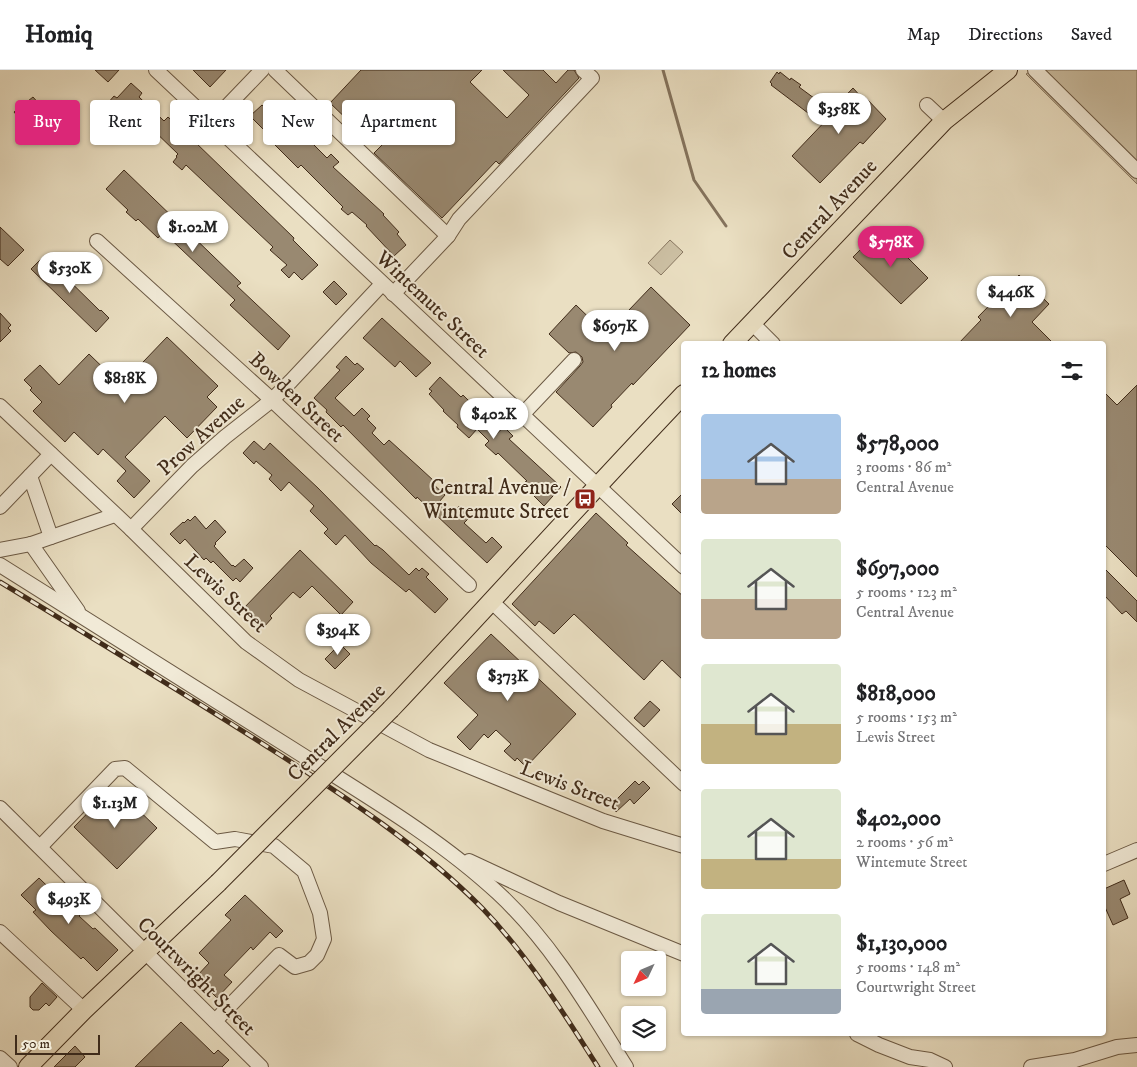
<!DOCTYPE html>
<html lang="en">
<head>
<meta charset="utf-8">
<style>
  :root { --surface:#fff; --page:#f2f2f2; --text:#202124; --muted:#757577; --line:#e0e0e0; --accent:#db2777 }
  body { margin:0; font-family:"IM FELL DW Pica",serif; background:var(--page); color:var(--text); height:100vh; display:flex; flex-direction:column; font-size:19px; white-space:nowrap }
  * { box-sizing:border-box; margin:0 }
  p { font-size:16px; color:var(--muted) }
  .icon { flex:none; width:28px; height:28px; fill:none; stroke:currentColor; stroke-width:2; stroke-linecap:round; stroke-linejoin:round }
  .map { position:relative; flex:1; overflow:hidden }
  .side { position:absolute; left:681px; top:271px; width:425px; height:695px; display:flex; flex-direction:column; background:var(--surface); border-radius:5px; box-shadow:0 1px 4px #0004 }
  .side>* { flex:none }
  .guide { position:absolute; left:15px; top:30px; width:475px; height:45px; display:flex; gap:10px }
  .needle { width:32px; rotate:226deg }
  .buttons { position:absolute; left:621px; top:881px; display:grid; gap:10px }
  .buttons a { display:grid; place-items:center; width:45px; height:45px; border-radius:5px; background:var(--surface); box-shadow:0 1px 4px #0004; font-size:25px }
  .scale { position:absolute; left:15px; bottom:12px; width:85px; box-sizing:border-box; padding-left:5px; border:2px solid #412c1a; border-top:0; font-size:14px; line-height:18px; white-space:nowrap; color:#412c1a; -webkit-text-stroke:4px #f1ead7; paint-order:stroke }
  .price { position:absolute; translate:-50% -42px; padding:0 11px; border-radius:18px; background:#fff; color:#222; font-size:16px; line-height:32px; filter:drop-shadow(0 1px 2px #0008) }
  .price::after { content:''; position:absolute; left:50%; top:30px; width:15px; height:11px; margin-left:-8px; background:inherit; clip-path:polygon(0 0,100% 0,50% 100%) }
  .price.selected { background:var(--accent); color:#fff }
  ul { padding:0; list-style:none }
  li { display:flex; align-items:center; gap:15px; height:125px; padding:0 20px }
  li span { display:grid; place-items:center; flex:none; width:140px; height:100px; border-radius:5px; color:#555 }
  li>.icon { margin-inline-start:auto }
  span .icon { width:60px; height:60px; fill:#fffc; stroke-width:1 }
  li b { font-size:21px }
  h2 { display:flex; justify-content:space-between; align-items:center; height:60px; padding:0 20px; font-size:21px }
  .chip { padding:0 18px; border-radius:5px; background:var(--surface); box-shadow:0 1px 4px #0004; font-size:18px; line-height:45px }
  .chip.selected { background:var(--accent); color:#fff }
  header { display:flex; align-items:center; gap:30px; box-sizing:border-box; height:70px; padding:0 25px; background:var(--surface); border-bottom:1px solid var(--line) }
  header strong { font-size:24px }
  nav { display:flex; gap:28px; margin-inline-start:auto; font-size:18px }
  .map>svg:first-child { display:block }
  .green { fill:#cdc1a5; stroke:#877660 }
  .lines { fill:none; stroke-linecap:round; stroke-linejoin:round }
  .stream { stroke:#84735d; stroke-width:3 }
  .building { fill:#998971; stroke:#412c1a }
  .minor-casing { stroke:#6b5944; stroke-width:16 }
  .major-casing { stroke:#412c1a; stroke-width:20 }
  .minor { stroke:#f1ead7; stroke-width:14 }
  .major { stroke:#eadfc2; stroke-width:18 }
  .rail-casing { stroke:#412c1a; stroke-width:5 }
  .rail { stroke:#f1ead7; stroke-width:3; stroke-dasharray:9; stroke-linecap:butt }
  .major-bridge-casing { stroke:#412c1a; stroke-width:20; stroke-linecap:butt }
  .major-bridge { stroke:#eadfc2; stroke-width:18 }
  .labels { text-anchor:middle; stroke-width:4; stroke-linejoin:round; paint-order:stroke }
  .street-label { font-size:21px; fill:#412c1a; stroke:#f1ead7 }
  .poi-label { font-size:21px; fill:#412c1a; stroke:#f1ead7; text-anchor:end }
</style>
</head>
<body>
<header>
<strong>Homiq</strong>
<nav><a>Map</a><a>Directions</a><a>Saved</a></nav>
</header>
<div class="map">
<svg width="1137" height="997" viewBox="0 0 1137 997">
  <rect width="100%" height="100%" fill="#eadfc2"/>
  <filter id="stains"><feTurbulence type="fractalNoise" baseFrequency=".004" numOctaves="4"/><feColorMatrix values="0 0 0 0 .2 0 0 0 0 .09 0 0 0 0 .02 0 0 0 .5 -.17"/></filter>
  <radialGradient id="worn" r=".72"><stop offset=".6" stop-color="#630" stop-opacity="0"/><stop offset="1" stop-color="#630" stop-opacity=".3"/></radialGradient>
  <g class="green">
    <path d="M1033,0h104v114l-111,-110z"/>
    <path d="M670,170l13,12 -22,23 -13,-12z"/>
  </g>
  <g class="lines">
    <path class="stream" d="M663,0l31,110 32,46"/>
  </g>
  <g class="building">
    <path d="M95,0h24l-11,12z"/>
    <path d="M193,0h33l-16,17z"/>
    <path d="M361,0h121l-12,12 37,36 22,-23 -26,-25h40l13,13 12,-13h6l5,8 -80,86 -3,-3 -54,57 -68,-65 12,-12 -2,-2 13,-13 -11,-10 -13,12 -13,-11 -7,8 -23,-22z"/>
    <path d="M777,2l2,2 1,-2 10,8 1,-2 10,7 -2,2 19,14 -10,12 -37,-28 1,-1 -2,-2z"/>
    <path d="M131,13l11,10 -3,4 25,24 4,-4 25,23 101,98 -1,2 25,25 -16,15 -8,-8 -5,6 -8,-8 6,-5 -17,-15 3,-3 -87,-82 -4,5 -9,-8 4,-5 -1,-1 2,-2 -30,-29 -5,6 -25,-23 -3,3 -8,-7 7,-8 3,2z"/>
    <path d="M853,18l10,11 2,-2 21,22 -23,25 -3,-2 -40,41 -28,-27 40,-42 -2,-2z"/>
    <path d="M33,27l17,19 -10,9 4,4 -9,8 -21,-25z"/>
    <path d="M296,32l8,8 -17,18 16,15 4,-5 20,20 4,-4 8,8 -6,5 51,47 -1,1 16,17 -2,2 9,11 -12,11 -28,-30 1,-1 -15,-13 -4,3 -7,-6 2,-2 -42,-42 -3,3 -28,-28 2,-2 -22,-22 12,-11 17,16z"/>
    <path d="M124,100l117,113 -4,3 53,50 -12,14 -48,-45 5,-5 -72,-68 -5,6 -20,-19 -2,2 -10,-9 2,-2 -22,-21z"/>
    <path d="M0,157l24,23 -16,16 -8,-7z"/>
    <path d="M876,164l7,7 2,-2 14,15 3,-2 26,26 -27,26 -48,-47z"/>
    <path d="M44,186l56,55 1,-1 8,8 -13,14 -65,-63z"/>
    <path d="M1019,205l30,29 -17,18 22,22h-96l23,-24 -3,-3z"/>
    <path d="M334,211l13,13 -11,11 -13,-13z"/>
    <path d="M651,217l39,38 -57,60 -1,-2 -21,22 1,2 -19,20 -37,-35 24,-26 3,-4 -1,-5 -6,-5 -7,1 -20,-19 27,-29 30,29z"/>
    <path d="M0,243l11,12 -3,3 3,3 -11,11z"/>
    <path d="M382,248l49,45 -15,14 -16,-16 -5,6 -32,-29z"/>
    <path d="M167,267l51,49 -11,11 10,10 -30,31 -22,-22 -40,41 25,24 -16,17 -17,-17 9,-10 -23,-22 -5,6 -24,-23 -9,10 -32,-31 9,-9 -12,-12 2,-2 -8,-8 16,-15 19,20 30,-31 32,31z"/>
    <path d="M346,286l9,9 2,-2 7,6 -29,29 19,18 8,-8 8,8 -3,3 9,9 -4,5 12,12 5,-5 32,29 13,12 -2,2 13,12 -6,7 12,12 8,-8 11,11 -6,6 22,20 6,-6 10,10 -15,16 -70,-66 -1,2 -73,-74 -2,2 -15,-15 1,-2 -13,-12 26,-28 -4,-3z"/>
    <path d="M440,307l21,20 2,-2 9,9 -1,1 10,10 -3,3 17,17 9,-8 9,9 -4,3 52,48 -17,19 -11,-11 3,-3 -11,-10 2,-1 -29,-28 -2,2 -11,-10 4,-4 -12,-12 -8,9 -12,-11 1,-2 -15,-14 1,-1 -15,-16 3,-3 -3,-2z"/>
    <path d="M1137,315v192l-33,-33v-152l13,13z"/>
    <path d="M254,371l10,9 6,-7 48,45 57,58 1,-1 7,5 26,25 7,-7 3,3 3,-3 7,6 -3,3 22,22 -13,14 -26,-24 -3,3 -35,-29 -26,-28 -9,10 -12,-12 4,-4 -18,-18 4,-5 -25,-24 -8,9 -12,-12 3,-4 -16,-14 -2,3 -11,-11z"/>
    <path d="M684,422v24l-12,-12z"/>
    <path d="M596,443l32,30 -2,2 58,52v84l-22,-21 -18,20 -70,-66 -20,20 -15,-13 -4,5 -23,-22z"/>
    <path d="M195,446l11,13 9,-9 11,12 -11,11 1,1 -2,2 18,20 1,-1 2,2 9,-8 9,9 -13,14 -4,-4 -3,3 -20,-20 -2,2 -5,-5 -2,2 -19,-21 -5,5 -10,-10 13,-12 1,1 4,-4 2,2z"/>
    <path d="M300,480l53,52 -12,13 -29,-29 -12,12 -7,-6 -23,24 2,2 -9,10 -2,-2 -1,2 -18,-18z"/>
    <path d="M1104,498l33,33v21l-11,-11 -4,3 -18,-19z"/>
    <path d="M491,564l85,80 -50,53 -9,-9 -2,3 -11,-10 7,-7 -15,-14 -8,8 -4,-4 -14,16 -13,-13 21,-22 -34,-32z"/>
    <path d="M340,574l10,10 -15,15 -10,-10z"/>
    <path d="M650,631l10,9 -16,17 -10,-9z"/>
    <path d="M635,711l4,4 4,-4 7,7 -16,16 -4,-5 -14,13 -6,-6z"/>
    <path d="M109,721l13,13 5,-5 30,29 -40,41 -43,-42z"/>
    <path d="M39,808l33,32 5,-5 7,6 -5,5 14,13 2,-1 23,22 -21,21 -14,-14 -2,2 -30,-28 -18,-19 3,-2 -15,-15z"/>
    <path d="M1124,810l6,14 -10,5 8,19 -15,7 -9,-20v-16z"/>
    <path d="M245,825l38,36 -7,7 -6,-6 -17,18 -2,-3 -27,28 8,7 -15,16 -21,-21 13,-14 -10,-10 32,-33 -6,-5z"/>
    <path d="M42,913l15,14 -8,9 -3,-3 -7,7h-6l-3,-3v-10z"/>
    <path d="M181,952l33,32 4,-4 11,10 -7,7h-87z"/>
    <path d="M75,976l10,11 -10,10h-21z"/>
  </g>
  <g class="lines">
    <g class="minor-casing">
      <g id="minor">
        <path d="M156,0l528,497"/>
        <path d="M275,0l173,166"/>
        <path d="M1035,0l102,101"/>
        <path d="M927,35l17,16"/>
        <path d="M211,53l51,-53"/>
        <path d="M97,171l175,159 197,185"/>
        <path d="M393,224l55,-58 11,-17 133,-141 -9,-8"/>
        <path d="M752,253l21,21"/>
        <path d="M0,336l131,123 115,113 53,38 130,70 174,71 81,25"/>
        <path d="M522,345l52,-55"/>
        <path d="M30,406l21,61"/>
        <path d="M0,437l51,-53"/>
        <path d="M131,459l61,-63 33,-29 47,-37 19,-19 91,-97"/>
        <path d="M31,474l47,67"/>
        <path d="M0,480l31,-6 84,-29"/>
        <path d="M0,495c97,61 194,122 291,183 69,44 147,89 207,145 53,49 90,113 128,174"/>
        <path d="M492,532l192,182"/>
        <path d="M0,738l261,259"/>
        <path d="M40,777l75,-78 10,-1 90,74 20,-3 39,7 30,25 16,42 4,26 -7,16 -8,8 -14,4 -16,-12 -64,66"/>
        <path d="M469,791l90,42 125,51"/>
        <path d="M1104,794l33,-14"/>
        <path d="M0,862l84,78"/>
        <path d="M857,964l22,11 31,12 20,3 15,7"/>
        <path d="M0,988l10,9"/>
        <path d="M1031,997l44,-7 42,-13 20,-2"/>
      </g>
    </g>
    <g class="major-casing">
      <g id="major">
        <path d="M732,274l212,-223 64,-51"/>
        <path d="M391,639c98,-104 194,-211 293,-315"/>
        <path d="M28,997l56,-57 134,-127"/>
      </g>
    </g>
    <use href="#minor" class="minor"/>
    <use href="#major" class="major"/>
    <g class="rail-casing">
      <path id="rail" d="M0,512c92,56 186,112 277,171 72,46 146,95 206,156 45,47 80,103 115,158"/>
    </g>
    <use href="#rail" class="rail"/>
    <g class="major-bridge-casing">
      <path id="major-bridge" d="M218,813l173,-174"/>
    </g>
    <use href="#major-bridge" class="major-bridge"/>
  </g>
  <defs>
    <g id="bus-square" transform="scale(1.125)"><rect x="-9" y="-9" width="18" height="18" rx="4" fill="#8f2418" stroke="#f1ead7"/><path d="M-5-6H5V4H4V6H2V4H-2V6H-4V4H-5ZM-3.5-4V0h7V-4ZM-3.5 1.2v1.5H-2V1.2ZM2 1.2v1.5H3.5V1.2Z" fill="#fff"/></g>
  </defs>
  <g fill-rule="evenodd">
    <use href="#bus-square" x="585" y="429"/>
  </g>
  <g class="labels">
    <g class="street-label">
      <text transform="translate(829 139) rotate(-47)" y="7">Central Avenue</text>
      <text transform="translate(433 234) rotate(43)" y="7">Wintemute Street</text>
      <text transform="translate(297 327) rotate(43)" y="7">Bowden Street</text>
      <text transform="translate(201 365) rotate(-42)" y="7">Prow Avenue</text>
      <text transform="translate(226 523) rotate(43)" y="7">Lewis Street</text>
      <text transform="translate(336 662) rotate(-45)" y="7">Central Avenue</text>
      <text transform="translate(570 715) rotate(21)" y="7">Lewis Street</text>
      <text transform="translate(197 906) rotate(45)" y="7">Courtwright Street</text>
    </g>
    <g class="poi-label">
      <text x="569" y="424">Central Avenue /<tspan x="569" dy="24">Wintemute Street</tspan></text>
    </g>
  </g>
  <rect width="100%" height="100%" filter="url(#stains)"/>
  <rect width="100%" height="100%" fill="url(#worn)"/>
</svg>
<div class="buttons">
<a><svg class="needle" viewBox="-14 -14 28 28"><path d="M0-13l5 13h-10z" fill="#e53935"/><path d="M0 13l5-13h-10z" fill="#757577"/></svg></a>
<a><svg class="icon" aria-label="layers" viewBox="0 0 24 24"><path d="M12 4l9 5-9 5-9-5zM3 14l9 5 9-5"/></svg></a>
</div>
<div class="scale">50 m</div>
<b class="price" style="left:839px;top:65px">$358K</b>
<b class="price" style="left:193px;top:183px">$1.02M</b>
<b class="price selected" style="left:891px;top:198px">$578K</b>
<b class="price" style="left:70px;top:224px">$530K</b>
<b class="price" style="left:1011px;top:248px">$446K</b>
<b class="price" style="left:615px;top:282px">$697K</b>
<b class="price" style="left:125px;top:334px">$818K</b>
<b class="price" style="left:494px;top:370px">$402K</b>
<b class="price" style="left:338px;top:586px">$394K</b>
<b class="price" style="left:508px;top:632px">$373K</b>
<b class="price" style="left:115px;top:759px">$1.13M</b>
<b class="price" style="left:69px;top:855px">$493K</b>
<div class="guide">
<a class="chip selected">Buy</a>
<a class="chip">Rent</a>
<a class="chip">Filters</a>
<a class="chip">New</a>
<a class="chip">Apartment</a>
</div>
<section class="side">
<h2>12 homes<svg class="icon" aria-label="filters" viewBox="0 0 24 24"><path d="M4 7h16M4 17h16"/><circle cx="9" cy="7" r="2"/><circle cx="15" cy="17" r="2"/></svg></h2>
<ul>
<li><span style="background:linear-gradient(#a9c7e8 65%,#b9a48a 0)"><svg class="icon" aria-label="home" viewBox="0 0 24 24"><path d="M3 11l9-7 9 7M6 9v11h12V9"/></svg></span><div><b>$578,000</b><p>3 rooms · 86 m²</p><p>Central Avenue</p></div></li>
<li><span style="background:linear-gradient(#dfe7d0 60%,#b9a48a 0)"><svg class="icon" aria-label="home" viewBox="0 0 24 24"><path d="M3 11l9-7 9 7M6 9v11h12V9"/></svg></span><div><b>$697,000</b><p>5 rooms · 123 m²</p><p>Central Avenue</p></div></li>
<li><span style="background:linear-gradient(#dfe7d0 60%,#c2b280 0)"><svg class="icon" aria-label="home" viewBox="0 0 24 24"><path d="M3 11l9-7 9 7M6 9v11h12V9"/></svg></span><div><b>$818,000</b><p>5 rooms · 153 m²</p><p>Lewis Street</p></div></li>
<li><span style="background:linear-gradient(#dfe7d0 70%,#c2b280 0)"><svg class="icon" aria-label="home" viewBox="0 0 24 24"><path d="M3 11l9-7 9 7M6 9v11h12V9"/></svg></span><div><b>$402,000</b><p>2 rooms · 56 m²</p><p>Wintemute Street</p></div></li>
<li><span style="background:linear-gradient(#dfe7d0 75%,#9aa5b1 0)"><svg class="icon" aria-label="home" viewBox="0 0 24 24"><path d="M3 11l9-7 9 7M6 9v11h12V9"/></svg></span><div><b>$1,130,000</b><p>5 rooms · 148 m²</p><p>Courtwright Street</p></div></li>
</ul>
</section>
</div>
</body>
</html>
